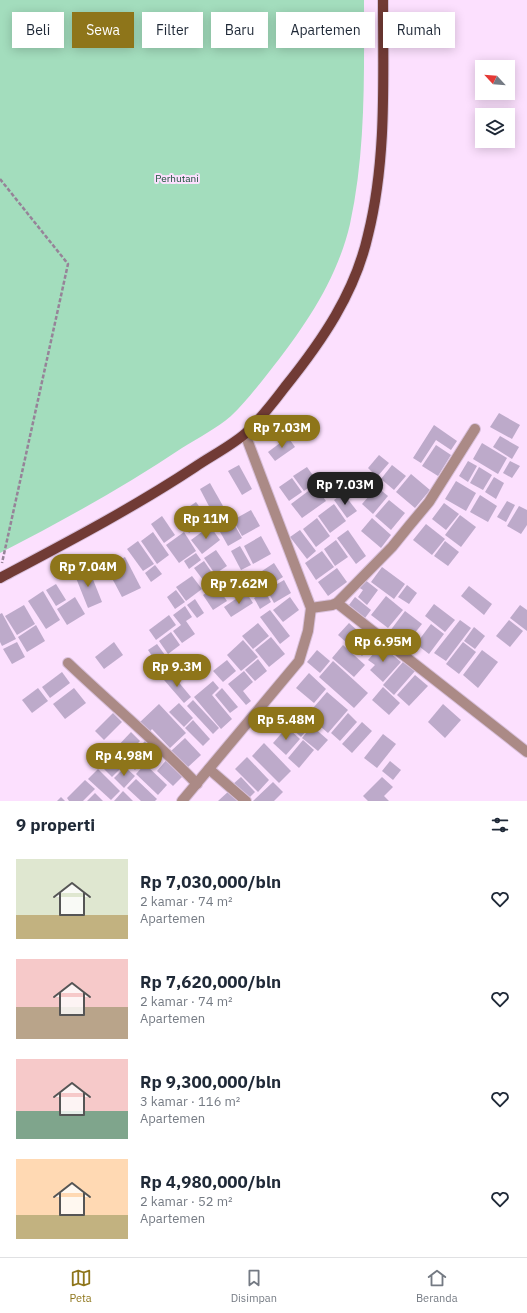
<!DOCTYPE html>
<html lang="id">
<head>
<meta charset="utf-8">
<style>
  :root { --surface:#fff; --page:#f6f6f7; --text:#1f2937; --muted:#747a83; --line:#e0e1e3; --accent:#8e751a }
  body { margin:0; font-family:"IBM Plex Sans",sans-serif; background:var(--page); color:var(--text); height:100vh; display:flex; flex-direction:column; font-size:15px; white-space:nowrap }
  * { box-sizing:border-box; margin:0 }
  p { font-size:13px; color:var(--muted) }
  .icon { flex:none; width:22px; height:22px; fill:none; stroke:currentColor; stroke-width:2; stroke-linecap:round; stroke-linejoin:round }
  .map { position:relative; height:801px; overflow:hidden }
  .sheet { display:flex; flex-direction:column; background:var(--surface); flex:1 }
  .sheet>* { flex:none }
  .guide { position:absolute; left:12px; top:12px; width:503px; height:36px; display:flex; gap:8px }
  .needle { width:26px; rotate:296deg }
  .tools { position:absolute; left:475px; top:60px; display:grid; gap:8px }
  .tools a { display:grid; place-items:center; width:40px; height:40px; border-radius:0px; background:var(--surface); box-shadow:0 2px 10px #0003; font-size:20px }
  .price { position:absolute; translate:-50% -34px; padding:0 9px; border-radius:14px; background:var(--accent); color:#fff; font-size:13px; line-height:26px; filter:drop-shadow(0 1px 2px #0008) }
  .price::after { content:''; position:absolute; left:50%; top:24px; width:12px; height:9px; margin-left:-6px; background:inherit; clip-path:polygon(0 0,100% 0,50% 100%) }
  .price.on { background:#222; color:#fff }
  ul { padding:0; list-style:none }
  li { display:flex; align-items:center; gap:12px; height:100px; padding:0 16px }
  li span { display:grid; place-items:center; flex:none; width:112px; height:80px; border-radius:0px; color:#555 }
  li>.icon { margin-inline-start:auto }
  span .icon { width:48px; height:48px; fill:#fffc; stroke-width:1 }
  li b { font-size:17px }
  h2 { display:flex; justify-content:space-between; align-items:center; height:48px; padding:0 16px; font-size:17px }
  .chip { padding:0 14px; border-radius:0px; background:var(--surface); box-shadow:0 2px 10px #0003; font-size:14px; line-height:36px }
  .chip.on { background:var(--accent); color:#fff }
  .dock { display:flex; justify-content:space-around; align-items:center; height:56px; border-top:1px solid var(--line); background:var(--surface); font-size:11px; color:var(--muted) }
  .dock a { display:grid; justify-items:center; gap:2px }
  .dock .on { color:var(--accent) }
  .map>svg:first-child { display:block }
  .green { fill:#a3ddbd }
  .building { fill:#bdaaca }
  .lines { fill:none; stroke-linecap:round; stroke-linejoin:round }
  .minor-casing { stroke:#d8bfda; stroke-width:12 }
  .major-casing { stroke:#d8bfda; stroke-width:12 }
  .path { stroke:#968398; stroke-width:2.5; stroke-dasharray:4 2; stroke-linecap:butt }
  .minor { stroke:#ab8a86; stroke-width:10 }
  .major { stroke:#713b35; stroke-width:10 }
  .labels { text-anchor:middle; stroke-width:4; stroke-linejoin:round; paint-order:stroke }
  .park-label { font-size:10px; fill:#144d34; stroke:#fce0fe }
</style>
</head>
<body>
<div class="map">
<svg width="527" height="801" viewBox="0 0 527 801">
  <rect width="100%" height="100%" fill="#fce0fe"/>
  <path class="green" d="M0,0h364c0,75 2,151 -14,224 -13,56 -46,104 -81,148 -12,15 -24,31 -38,44 -14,12 -33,22 -49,32 -58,39 -120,73 -182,105z"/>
  <g class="building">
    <path d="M499,413l21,12 -8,14 -22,-12z"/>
    <path d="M434,425l23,16 -6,9 -15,-10 -15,23 -8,-5z"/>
    <path d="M500,436l19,11 -7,12 -19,-12z"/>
    <path d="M288,437l7,10 -20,14 -7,-9z"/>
    <path d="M482,443l25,15 -9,16 -25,-15z"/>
    <path d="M436,445l15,10 -13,21 -16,-10z"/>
    <path d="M379,455l10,8 -12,14 -9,-9z"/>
    <path d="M468,461l9,5 -9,16 -9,-6z"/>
    <path d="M510,461l10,5 -8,12 -9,-5z"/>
    <path d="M239,465l13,24 -10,6 -14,-24z"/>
    <path d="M392,465l14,11 -12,14 -13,-11z"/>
    <path d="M307,467l10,14 -13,10 -11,-15z"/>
    <path d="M479,467l13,8 -9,15 -13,-7z"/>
    <path d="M365,474l10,8 -13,16 -10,-9z"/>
    <path d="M411,474l19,16 -15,18 -19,-16z"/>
    <path d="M494,477l10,6 -8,16 -11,-7z"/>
    <path d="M292,478l10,14 -13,9 -10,-14z"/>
    <path d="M456,481l20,12 -10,18 -21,-12z"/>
    <path d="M210,483l13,23 -11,6 -12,-23z"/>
    <path d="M315,486l11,15 -24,17 -11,-14z"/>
    <path d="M377,487l11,9 -15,18 -11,-10z"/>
    <path d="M343,493l14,18 -10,7 -13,-18z"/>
    <path d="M480,495l17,11 -9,16 -18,-10z"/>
    <path d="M389,500l16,13 -14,17 -16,-14z"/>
    <path d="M507,501l8,4 -9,17 -9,-5z"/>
    <path d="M196,502l12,17 -19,14 -12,-18z"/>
    <path d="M444,503l15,11 -13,16 -14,-11z"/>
    <path d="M334,504l12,17 -16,12 -12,-17z"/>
    <path d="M519,506l8,4v15l-6,9 -14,-8z"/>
    <path d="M251,510l9,16 -18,10 -9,-16z"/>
    <path d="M229,515l13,23 -14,8 -13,-23z"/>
    <path d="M460,515l16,12 -15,20 -16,-12z"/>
    <path d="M162,516l13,19 -11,8 -13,-19z"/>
    <path d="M317,518l13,18 -14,11 -13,-18z"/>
    <path d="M372,518l19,17 -10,13 -20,-17z"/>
    <path d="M426,524l19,15 -13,16 -19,-15z"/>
    <path d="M210,526l10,14 -18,14 -11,-14z"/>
    <path d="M300,530l16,21 -9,8 -17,-22z"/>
    <path d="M348,530l18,26 -10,8 -19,-26z"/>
    <path d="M153,532l16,23 -12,9 -16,-23z"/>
    <path d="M184,532l12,19 -17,12 -13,-18z"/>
    <path d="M261,536l10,18 -18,10 -9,-18z"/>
    <path d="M336,540l12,17 -13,9 -11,-17z"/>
    <path d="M138,541l16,23 -11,7 -16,-22z"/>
    <path d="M445,541l14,11 -11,14 -14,-10z"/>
    <path d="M240,546l11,19 -10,5 -10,-19z"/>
    <path d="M216,550l11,16 -12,8 -11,-16z"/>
    <path d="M322,551l12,16 -18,13 -11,-17z"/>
    <path d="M196,553l5,7 -12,9 -5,-8z"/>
    <path d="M125,557l16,31 -19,9 -16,-30z"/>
    <path d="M204,561l11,16 -9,7 -12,-16z"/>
    <path d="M274,563l9,14 -13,8 -8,-14z"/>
    <path d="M155,565l7,9 -11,8 -6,-9z"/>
    <path d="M88,567l14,35 -14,6 -14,-35z"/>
    <path d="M382,567l23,17 -11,15 -23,-17z"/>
    <path d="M337,568l10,14 -19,14 -10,-14z"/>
    <path d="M260,572l7,14 -12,7 -8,-14z"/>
    <path d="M235,574l9,13 -16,10 -8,-12z"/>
    <path d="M192,576l10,13 -16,12 -10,-14z"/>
    <path d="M364,579l14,11 -11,15 -9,-8 5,-7 -5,-3z"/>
    <path d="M284,580l7,13 -17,10 -7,-13z"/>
    <path d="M56,584l10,16 -10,6 -10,-16z"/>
    <path d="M407,585l10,8 -8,11 -11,-7z"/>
    <path d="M217,586l10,15 -14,9 -10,-15z"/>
    <path d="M469,586l23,18 -8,11 -23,-19z"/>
    <path d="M176,590l9,12 -10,7 -8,-12z"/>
    <path d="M43,591l17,29 -14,9 -18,-28z"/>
    <path d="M265,591l6,11 -11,7 -6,-11z"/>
    <path d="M246,592l7,11 -22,14 -7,-10z"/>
    <path d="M386,596l17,14 -15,18 -17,-13z"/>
    <path d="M75,597l10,17 -18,11 -10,-16z"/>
    <path d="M290,597l9,13 -16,12 -10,-12z"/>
    <path d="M355,597l16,13 -6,8 -16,-13z"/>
    <path d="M195,599l9,14 -7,5 -10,-13z"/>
    <path d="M434,604l21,16 -10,12 -20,-16z"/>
    <path d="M24,605l11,19 -18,11 -12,-19z"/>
    <path d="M520,605l7,5v21l-17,-13z"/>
    <path d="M185,606l7,11 -6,4 9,13 -13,9 -9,-12 8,-6 -8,-10z"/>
    <path d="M270,610l20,26 -10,8 -20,-27z"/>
    <path d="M405,611l17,13 -16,20 -16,-13z"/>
    <path d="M2,613l14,26 -14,7 -2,-4v-28z"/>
    <path d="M169,615l7,10 -20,15 -7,-10z"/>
    <path d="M460,620l11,8 -25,33 -12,-8z"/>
    <path d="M509,620l14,11 -13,16 -14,-11z"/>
    <path d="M258,623l11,13 -16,13 -11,-13z"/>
    <path d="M349,623l9,8 -11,12 -9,-8z"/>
    <path d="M431,624l13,10 -15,20 -13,-10z"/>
    <path d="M36,625l9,16 -18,11 -9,-15z"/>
    <path d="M474,627l11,9 -10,13 -11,-8z"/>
    <path d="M364,629l13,11 -15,16 -12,-11z"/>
    <path d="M171,632l9,13 -12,9 -9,-13z"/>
    <path d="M271,637l14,17 -16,13 -14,-17z"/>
    <path d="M243,640l15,17 -17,14 -14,-16z"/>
    <path d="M17,642l8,15 -13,7 -9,-15z"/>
    <path d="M114,642l9,13 -19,14 -9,-12z"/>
    <path d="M463,642l13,10 -17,22 -13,-10z"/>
    <path d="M157,644l8,11 -9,7 -8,-12z"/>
    <path d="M343,645l22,20 -11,12 -22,-19z"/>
    <path d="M381,645l20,17 -18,20 -13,-12 5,-5 -7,-5z"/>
    <path d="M317,650l13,11 -10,12 -13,-11z"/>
    <path d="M482,650l16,12 -20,26 -15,-13z"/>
    <path d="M258,659l9,12 -12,10 -10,-11z"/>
    <path d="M227,660l9,11 -13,11 -10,-11z"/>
    <path d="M333,661l35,32 -14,15 -35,-31z"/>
    <path d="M403,662l12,9 -21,24 -11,-10z"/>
    <path d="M244,671l9,11 -10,9 8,10 -5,4 -18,-21z"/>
    <path d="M62,672l8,11 -20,15 -8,-11z"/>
    <path d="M171,673l20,24 -7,6 -20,-23z"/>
    <path d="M309,673l17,16 -12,14 -18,-15z"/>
    <path d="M415,675l13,11 -19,20 -12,-11z"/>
    <path d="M213,681l6,7 -7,7 20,24 -11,10 -27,-32z"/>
    <path d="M383,687l17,16 -11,12 -17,-15z"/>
    <path d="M38,688l10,13 -16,12 -10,-13z"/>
    <path d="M74,688l12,15 -21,16 -12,-15z"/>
    <path d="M222,688l16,19 -8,6 -15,-18z"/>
    <path d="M327,692l21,18 -20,23 -21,-18z"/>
    <path d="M193,700l26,28 -6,6 -26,-28z"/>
    <path d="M179,703l14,15 -9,9 -15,-15z"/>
    <path d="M159,704l27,29 -16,15 -18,-19 -3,4 -10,-10z"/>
    <path d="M443,704l18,16 -16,18 -17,-16z"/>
    <path d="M113,713l9,9 -18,18 -9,-9z"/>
    <path d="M348,713l9,9 -17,19 -9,-8z"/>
    <path d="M300,714l12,10 -11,13 -12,-11z"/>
    <path d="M193,720l17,19 -7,7 -18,-18z"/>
    <path d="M362,722l10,9 -20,22 -10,-9z"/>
    <path d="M312,726l16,14 -10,11 -16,-13z"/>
    <path d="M287,727l13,12 -14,16 -13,-12z"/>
    <path d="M131,732l9,9 -17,18 -9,-9z"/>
    <path d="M383,734l13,10 -19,24 -13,-10z"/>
    <path d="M185,738l16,17 -14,13 -16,-17z"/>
    <path d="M147,739l9,8 -21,23 -10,-9z"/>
    <path d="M303,740l11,10 -15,18 -11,-10z"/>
    <path d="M264,743l27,28 -12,12 -27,-27z"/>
    <path d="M115,755l9,10 -12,12 -9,-9z"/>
    <path d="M247,757l22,23 -11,12 -23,-23z"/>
    <path d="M168,758l17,16 -12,12 -16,-15z"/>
    <path d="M390,761l11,9 -8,10 -11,-9z"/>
    <path d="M145,764l22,21 -9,10 -22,-21z"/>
    <path d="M125,767l10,9 -11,12 -10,-10z"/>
    <path d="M98,769l22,22 -9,9 -23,-21z"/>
    <path d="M241,777l14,15 -8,8 -15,-15z"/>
    <path d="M382,777l11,10 -9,9 5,5h-21l-5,-5z"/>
    <path d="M136,779l21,20 -2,2h-14l-14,-13z"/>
    <path d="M85,780l10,9 -12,12h-14l-2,-3z"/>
    <path d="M273,782l10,10 -9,9h-21z"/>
    <path d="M230,790l10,10 -2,1h-20z"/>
    <path d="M123,791l10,10h-19z"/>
    <path d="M95,793l8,8h-16z"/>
    <path d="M61,797l4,4h-8z"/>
  </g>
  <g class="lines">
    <g class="minor-casing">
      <g id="minor">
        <path d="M337,603l190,149"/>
        <path d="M311,608l21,-3 5,-2 55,-56 17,-21 20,-24 46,-73"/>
        <path d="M68,663c43,41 88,78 129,121"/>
        <path d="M209,769l37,32"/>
        <path d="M182,801l117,-140 9,-30 3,-23 -66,-174"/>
      </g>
    </g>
    <g class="major-casing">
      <path id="major" d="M0,578c66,-35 133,-70 195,-111 16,-11 36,-21 51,-34 14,-14 27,-30 39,-46 37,-46 70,-94 83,-152 19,-76 15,-157 15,-235"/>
    </g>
    <path class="path" d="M0,179l68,85 -66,299"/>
    <use href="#minor" class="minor"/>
    <use href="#major" class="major"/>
  </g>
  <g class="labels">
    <g class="park-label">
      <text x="177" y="182">Perhutani</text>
    </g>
  </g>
</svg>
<div class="tools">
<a><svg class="needle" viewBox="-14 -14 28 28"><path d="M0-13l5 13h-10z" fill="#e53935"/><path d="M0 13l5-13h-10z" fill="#747a83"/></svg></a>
<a><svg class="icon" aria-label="layers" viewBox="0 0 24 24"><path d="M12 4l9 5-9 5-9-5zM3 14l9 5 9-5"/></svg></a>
</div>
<b class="price" style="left:282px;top:449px">Rp 7.03M</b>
<b class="price on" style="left:345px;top:506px">Rp 7.03M</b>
<b class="price" style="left:206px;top:540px">Rp 11M</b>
<b class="price" style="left:88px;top:588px">Rp 7.04M</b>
<b class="price" style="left:239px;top:605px">Rp 7.62M</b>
<b class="price" style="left:383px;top:663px">Rp 6.95M</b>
<b class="price" style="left:177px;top:688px">Rp 9.3M</b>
<b class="price" style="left:286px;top:741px">Rp 5.48M</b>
<b class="price" style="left:124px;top:777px">Rp 4.98M</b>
<div class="guide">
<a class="chip">Beli</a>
<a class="chip on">Sewa</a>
<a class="chip">Filter</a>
<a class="chip">Baru</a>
<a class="chip">Apartemen</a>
<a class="chip">Rumah</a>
</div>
</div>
<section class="sheet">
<h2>9 properti<svg class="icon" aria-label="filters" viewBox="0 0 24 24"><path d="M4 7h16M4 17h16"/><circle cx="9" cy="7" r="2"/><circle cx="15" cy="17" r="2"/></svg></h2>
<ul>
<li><span style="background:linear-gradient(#dfe7d0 70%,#c2b280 0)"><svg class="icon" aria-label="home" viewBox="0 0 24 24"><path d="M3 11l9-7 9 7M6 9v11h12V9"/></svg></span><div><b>Rp 7,030,000/bln</b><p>2 kamar · 74 m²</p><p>Apartemen</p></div><svg class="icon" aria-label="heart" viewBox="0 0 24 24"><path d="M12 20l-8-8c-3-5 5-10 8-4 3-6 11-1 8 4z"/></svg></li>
<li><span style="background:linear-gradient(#f6c9c9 60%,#b9a48a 0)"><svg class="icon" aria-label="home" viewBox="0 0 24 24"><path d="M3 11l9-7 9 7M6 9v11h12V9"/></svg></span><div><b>Rp 7,620,000/bln</b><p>2 kamar · 74 m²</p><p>Apartemen</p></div><svg class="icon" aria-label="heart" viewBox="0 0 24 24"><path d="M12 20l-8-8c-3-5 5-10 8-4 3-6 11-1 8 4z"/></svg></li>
<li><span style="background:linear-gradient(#f6c9c9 65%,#7fa58c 0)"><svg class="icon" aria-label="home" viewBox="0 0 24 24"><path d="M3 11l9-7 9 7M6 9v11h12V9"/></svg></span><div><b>Rp 9,300,000/bln</b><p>3 kamar · 116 m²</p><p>Apartemen</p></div><svg class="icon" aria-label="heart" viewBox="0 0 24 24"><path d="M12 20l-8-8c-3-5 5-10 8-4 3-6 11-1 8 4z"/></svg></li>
<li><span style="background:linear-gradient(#ffd9b3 70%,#c2b280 0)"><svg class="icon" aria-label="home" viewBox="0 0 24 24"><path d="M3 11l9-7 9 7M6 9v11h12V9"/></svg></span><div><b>Rp 4,980,000/bln</b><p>2 kamar · 52 m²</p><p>Apartemen</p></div><svg class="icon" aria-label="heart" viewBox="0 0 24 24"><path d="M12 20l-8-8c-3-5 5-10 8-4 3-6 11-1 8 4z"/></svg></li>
</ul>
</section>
<nav class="dock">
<a class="on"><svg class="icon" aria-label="map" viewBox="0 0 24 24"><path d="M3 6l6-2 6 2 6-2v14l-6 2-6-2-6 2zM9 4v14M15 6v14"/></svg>Peta</a>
<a><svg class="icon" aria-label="saved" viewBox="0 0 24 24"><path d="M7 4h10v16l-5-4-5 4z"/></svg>Disimpan</a>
<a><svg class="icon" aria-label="home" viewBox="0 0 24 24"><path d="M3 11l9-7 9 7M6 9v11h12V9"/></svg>Beranda</a>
</nav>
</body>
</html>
